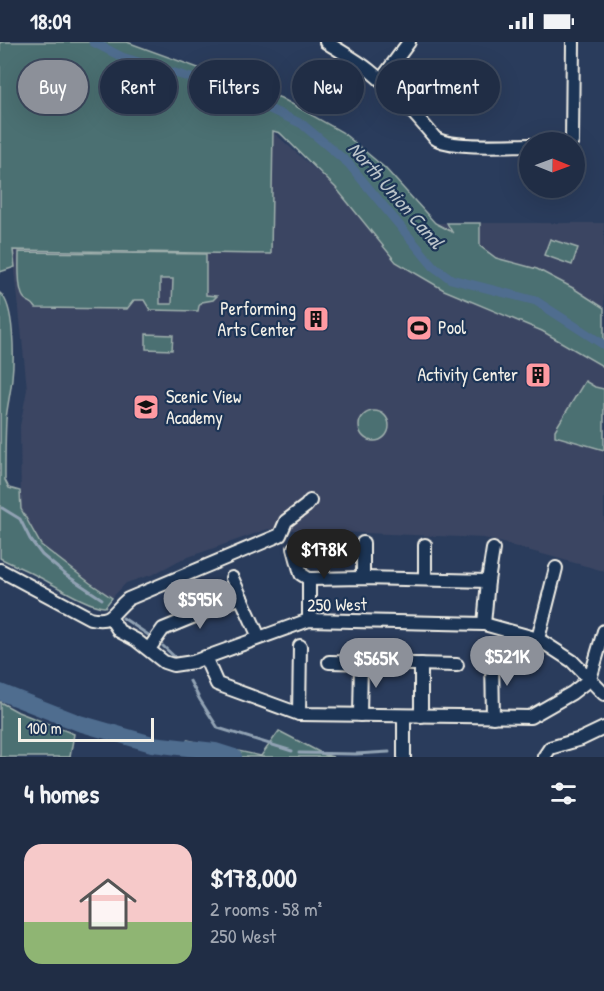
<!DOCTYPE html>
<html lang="en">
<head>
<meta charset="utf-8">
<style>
  :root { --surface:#202d45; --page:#2d3950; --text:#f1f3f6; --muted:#a2a8b3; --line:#3d495e; --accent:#8c9099 }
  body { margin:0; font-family:"Patrick Hand",sans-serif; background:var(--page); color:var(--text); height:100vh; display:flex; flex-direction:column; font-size:22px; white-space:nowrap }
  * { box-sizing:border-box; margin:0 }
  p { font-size:20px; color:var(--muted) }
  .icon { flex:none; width:33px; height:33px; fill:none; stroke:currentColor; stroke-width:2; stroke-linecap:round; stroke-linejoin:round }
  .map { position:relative; height:715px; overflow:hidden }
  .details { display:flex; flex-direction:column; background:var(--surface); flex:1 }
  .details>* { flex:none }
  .guide { position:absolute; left:18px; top:18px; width:568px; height:54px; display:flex; gap:12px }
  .needle { width:39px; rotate:91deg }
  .buttons { position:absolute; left:519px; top:90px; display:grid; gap:12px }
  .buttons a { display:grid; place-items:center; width:66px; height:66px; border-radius:50%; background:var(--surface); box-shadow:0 6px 24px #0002,0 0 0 2px var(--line); font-size:30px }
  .scale { position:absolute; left:18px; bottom:15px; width:136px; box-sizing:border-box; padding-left:6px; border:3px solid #f4f1e8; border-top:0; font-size:16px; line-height:21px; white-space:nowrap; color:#f4f1e8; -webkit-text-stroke:4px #1d3557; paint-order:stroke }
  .price { position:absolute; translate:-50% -51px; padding:0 14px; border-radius:21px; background:var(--accent); color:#fff; font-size:20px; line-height:39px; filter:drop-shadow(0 2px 3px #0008) }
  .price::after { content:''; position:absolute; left:50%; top:36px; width:18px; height:14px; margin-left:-9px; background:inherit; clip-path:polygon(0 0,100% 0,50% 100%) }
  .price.selected { background:#222; color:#fff }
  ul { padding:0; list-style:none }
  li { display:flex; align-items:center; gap:18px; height:150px; padding:0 24px }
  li+li { border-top:2px solid var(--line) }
  li span { display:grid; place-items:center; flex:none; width:168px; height:120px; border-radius:18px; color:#555 }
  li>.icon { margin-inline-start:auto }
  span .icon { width:72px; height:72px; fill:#fffc; stroke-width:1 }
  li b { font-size:26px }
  h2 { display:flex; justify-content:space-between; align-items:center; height:72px; padding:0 24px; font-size:26px }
  .chip { padding:0 21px; border-radius:27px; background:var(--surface); box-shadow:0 6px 24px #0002,0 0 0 2px var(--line); font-size:21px; line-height:54px }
  .chip.selected { background:var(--accent); color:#fff }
  .status { display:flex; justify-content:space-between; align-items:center; height:42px; padding:0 30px; background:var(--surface); direction:ltr }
  .status svg { height:16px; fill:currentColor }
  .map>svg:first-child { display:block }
  .built { fill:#3a4562 }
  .green { fill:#4b6f72; stroke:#a0b0ad; stroke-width:1.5; fill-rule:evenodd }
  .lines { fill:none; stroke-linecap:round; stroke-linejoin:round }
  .stream { stroke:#91a2b3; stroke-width:3 }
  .canal { stroke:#4f6d8f; stroke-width:9 }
  .river { stroke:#4f6d8f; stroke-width:16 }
  .minor-casing { stroke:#f4f1e8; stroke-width:16 }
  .minor { stroke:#1d3557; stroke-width:12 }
  .labels { text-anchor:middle; stroke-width:4.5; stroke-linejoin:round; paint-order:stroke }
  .poi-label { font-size:18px; fill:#f4f1e8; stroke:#1d3557; text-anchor:end }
  .street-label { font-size:18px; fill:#f4f1e8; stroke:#1d3557 }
  .water-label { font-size:20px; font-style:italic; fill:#bac3c9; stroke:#1d3557 }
</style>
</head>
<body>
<div class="status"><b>18:09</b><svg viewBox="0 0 49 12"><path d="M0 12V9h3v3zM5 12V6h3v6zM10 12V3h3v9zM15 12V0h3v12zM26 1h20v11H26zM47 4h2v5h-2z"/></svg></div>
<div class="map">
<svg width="604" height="715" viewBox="0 0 604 715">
  <rect width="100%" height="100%" fill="#2a3c5c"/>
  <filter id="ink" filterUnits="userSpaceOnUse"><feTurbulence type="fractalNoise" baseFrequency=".0167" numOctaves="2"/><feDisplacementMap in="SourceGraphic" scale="12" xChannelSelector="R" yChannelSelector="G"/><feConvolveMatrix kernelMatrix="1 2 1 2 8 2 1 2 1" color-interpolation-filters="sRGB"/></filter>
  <g filter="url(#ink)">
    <g class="built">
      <path d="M272,89l64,57 60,74 48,28 98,41 62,36v204l-120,-33 -216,-9 -88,31 -26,14 -28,9 -14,15 -22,-15 -49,-38 -20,-36 -1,-83 7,-37 -14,-139 257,4z"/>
      <path d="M435,181h169v85l-31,-20 -36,-19 -41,-11z"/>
    </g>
    <g class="green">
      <path d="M0,0h127l154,56 61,34 43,36 50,55 17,9 -5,-9h33v23l16,12 41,11 36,19 31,20v59l-62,-36 -98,-41 -48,-28 -60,-74 -56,-55 -7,-2 -2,123 -258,-4 2,17 -15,5z"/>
      <path d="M550,197l28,9 -6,17 -28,-10z"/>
      <path d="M19,210l187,2v41l11,1 -4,4 -11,2 -3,4 -1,5 -46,-1h-2l-6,-10h-10l-7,9 -91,-1c-5,-8 -6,-4 -11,-9 -8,-5 -6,-38 -6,-47zM160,237h13l-1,25h-12z"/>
      <path d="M0,251c15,12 14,67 12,85 -1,14 -5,28 -6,42 -1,20 -1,40 -1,60l4,8 11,3 1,18 20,36 49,38 22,15 -7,9c-14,1 -52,-23 -66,-30 -12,-7 -26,-12 -39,-19z"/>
      <path d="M146,292l27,1 -1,15 -26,-1z"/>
      <path d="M585,339l10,6 9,2v61l-49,-14v-6z"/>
      <circle cx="374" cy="384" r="15"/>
      <path d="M0,660l18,10 56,22 -4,23h-70z"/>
      <path d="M279,689l46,24 8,2h-136l-9,-17 73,16z"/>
    </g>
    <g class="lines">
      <g class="stream">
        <path d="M2,466l18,11 10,20 12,16 24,20 36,24"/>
        <path d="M123,576l27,18"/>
        <path d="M163,604l15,14"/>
        <path d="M190,639l10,19 18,28 74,23"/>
        <path d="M299,711l57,1 33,-2"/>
      </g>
      <path class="canal" d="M93,0l29,15 66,20 45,15 69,32 46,39 85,103 18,13 85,22 68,44"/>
      <path class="river" d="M0,650l79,31 73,21 63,7 19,6"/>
      <g class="minor-casing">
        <g id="minor">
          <path d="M326,0c14,9 30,18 43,28 25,20 46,44 66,68 15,11 74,7 95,7"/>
          <path d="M381,38l28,-38"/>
          <path d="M572,100l1,-100"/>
          <path d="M294,506l7,26 8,5v41"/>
          <path d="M0,528l90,48c23,5 22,-6 38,-19l152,-64 6,-14 20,-15 4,-5"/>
          <path d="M232,536l27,59"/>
          <path d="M363,536v-35"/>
          <path d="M309,537l54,-1 125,3"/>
          <path d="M425,537v-34"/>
          <path d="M110,575l9,14 17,9 28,22 9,3 20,-3 116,-42 175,4 54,15 34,22 32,33"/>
          <path d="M484,582l4,-43 5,-32"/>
          <path d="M538,597l18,-71"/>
          <path d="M149,607l14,-20 78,-32"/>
          <path d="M205,615l12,27 82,30 231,3 42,-24 18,-14 14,-48"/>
          <path d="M492,616l1,59"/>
          <path d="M329,620l128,3"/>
          <path d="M299,672l1,-68"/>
          <path d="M360,673l1,-52"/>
          <path d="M421,674v-52"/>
          <path d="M404,715v-41"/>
          <path d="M544,715l6,-9 31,-9 23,-11"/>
        </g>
      </g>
      <use href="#minor" class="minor"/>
    </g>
  </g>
  <defs>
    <g id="building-square" transform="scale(1.35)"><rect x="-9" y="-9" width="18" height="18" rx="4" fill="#ff9aa2" stroke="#1d3557"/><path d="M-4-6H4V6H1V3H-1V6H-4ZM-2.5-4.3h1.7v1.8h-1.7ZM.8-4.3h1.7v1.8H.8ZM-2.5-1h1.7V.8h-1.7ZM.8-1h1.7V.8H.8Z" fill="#111"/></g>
    <g id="stadium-square" transform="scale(1.35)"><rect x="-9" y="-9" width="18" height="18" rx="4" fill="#ff9aa2" stroke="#1d3557"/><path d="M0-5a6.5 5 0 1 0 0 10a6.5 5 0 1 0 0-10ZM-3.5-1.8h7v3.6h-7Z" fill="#111"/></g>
    <g id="school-square" transform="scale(1.35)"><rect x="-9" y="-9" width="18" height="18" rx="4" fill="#ff9aa2" stroke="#1d3557"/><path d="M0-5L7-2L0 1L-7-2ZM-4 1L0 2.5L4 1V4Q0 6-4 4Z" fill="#111"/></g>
  </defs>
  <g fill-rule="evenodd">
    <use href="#building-square" x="316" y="277"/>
    <use href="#stadium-square" x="419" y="286"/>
    <use href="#building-square" x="538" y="333"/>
    <use href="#school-square" x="146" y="365"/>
  </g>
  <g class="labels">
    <g class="poi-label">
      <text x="296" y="273">Performing<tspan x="296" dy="21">Arts Center</tspan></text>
      <text x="438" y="292" text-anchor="start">Pool</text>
      <text x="518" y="339">Activity Center</text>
      <text x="166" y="361" text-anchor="start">Scenic View<tspan x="166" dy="21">Academy</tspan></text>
    </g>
    <g class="street-label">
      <text transform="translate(337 563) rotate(-1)" y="6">250 West</text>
    </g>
    <g class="water-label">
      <text transform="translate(396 153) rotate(49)" y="7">North Union Canal</text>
    </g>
  </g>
</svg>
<div class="buttons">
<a><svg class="needle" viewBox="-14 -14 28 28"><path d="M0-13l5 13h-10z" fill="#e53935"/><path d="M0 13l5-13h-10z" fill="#a2a8b3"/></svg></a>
</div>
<div class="scale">100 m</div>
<b class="price selected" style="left:324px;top:538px">$178K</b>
<b class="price" style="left:200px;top:588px">$595K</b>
<b class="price" style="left:507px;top:645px">$521K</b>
<b class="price" style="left:376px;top:647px">$565K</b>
<div class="guide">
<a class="chip selected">Buy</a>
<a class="chip">Rent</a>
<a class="chip">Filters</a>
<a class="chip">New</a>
<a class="chip">Apartment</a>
</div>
</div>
<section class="details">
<h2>4 homes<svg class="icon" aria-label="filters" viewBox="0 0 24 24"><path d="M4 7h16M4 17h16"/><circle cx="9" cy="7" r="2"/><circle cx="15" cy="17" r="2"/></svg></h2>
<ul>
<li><span style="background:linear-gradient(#f6c9c9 65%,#8fb573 0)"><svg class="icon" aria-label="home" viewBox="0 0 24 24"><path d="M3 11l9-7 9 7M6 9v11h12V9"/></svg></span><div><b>$178,000</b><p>2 rooms · 58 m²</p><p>250 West</p></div></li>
</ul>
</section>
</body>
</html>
